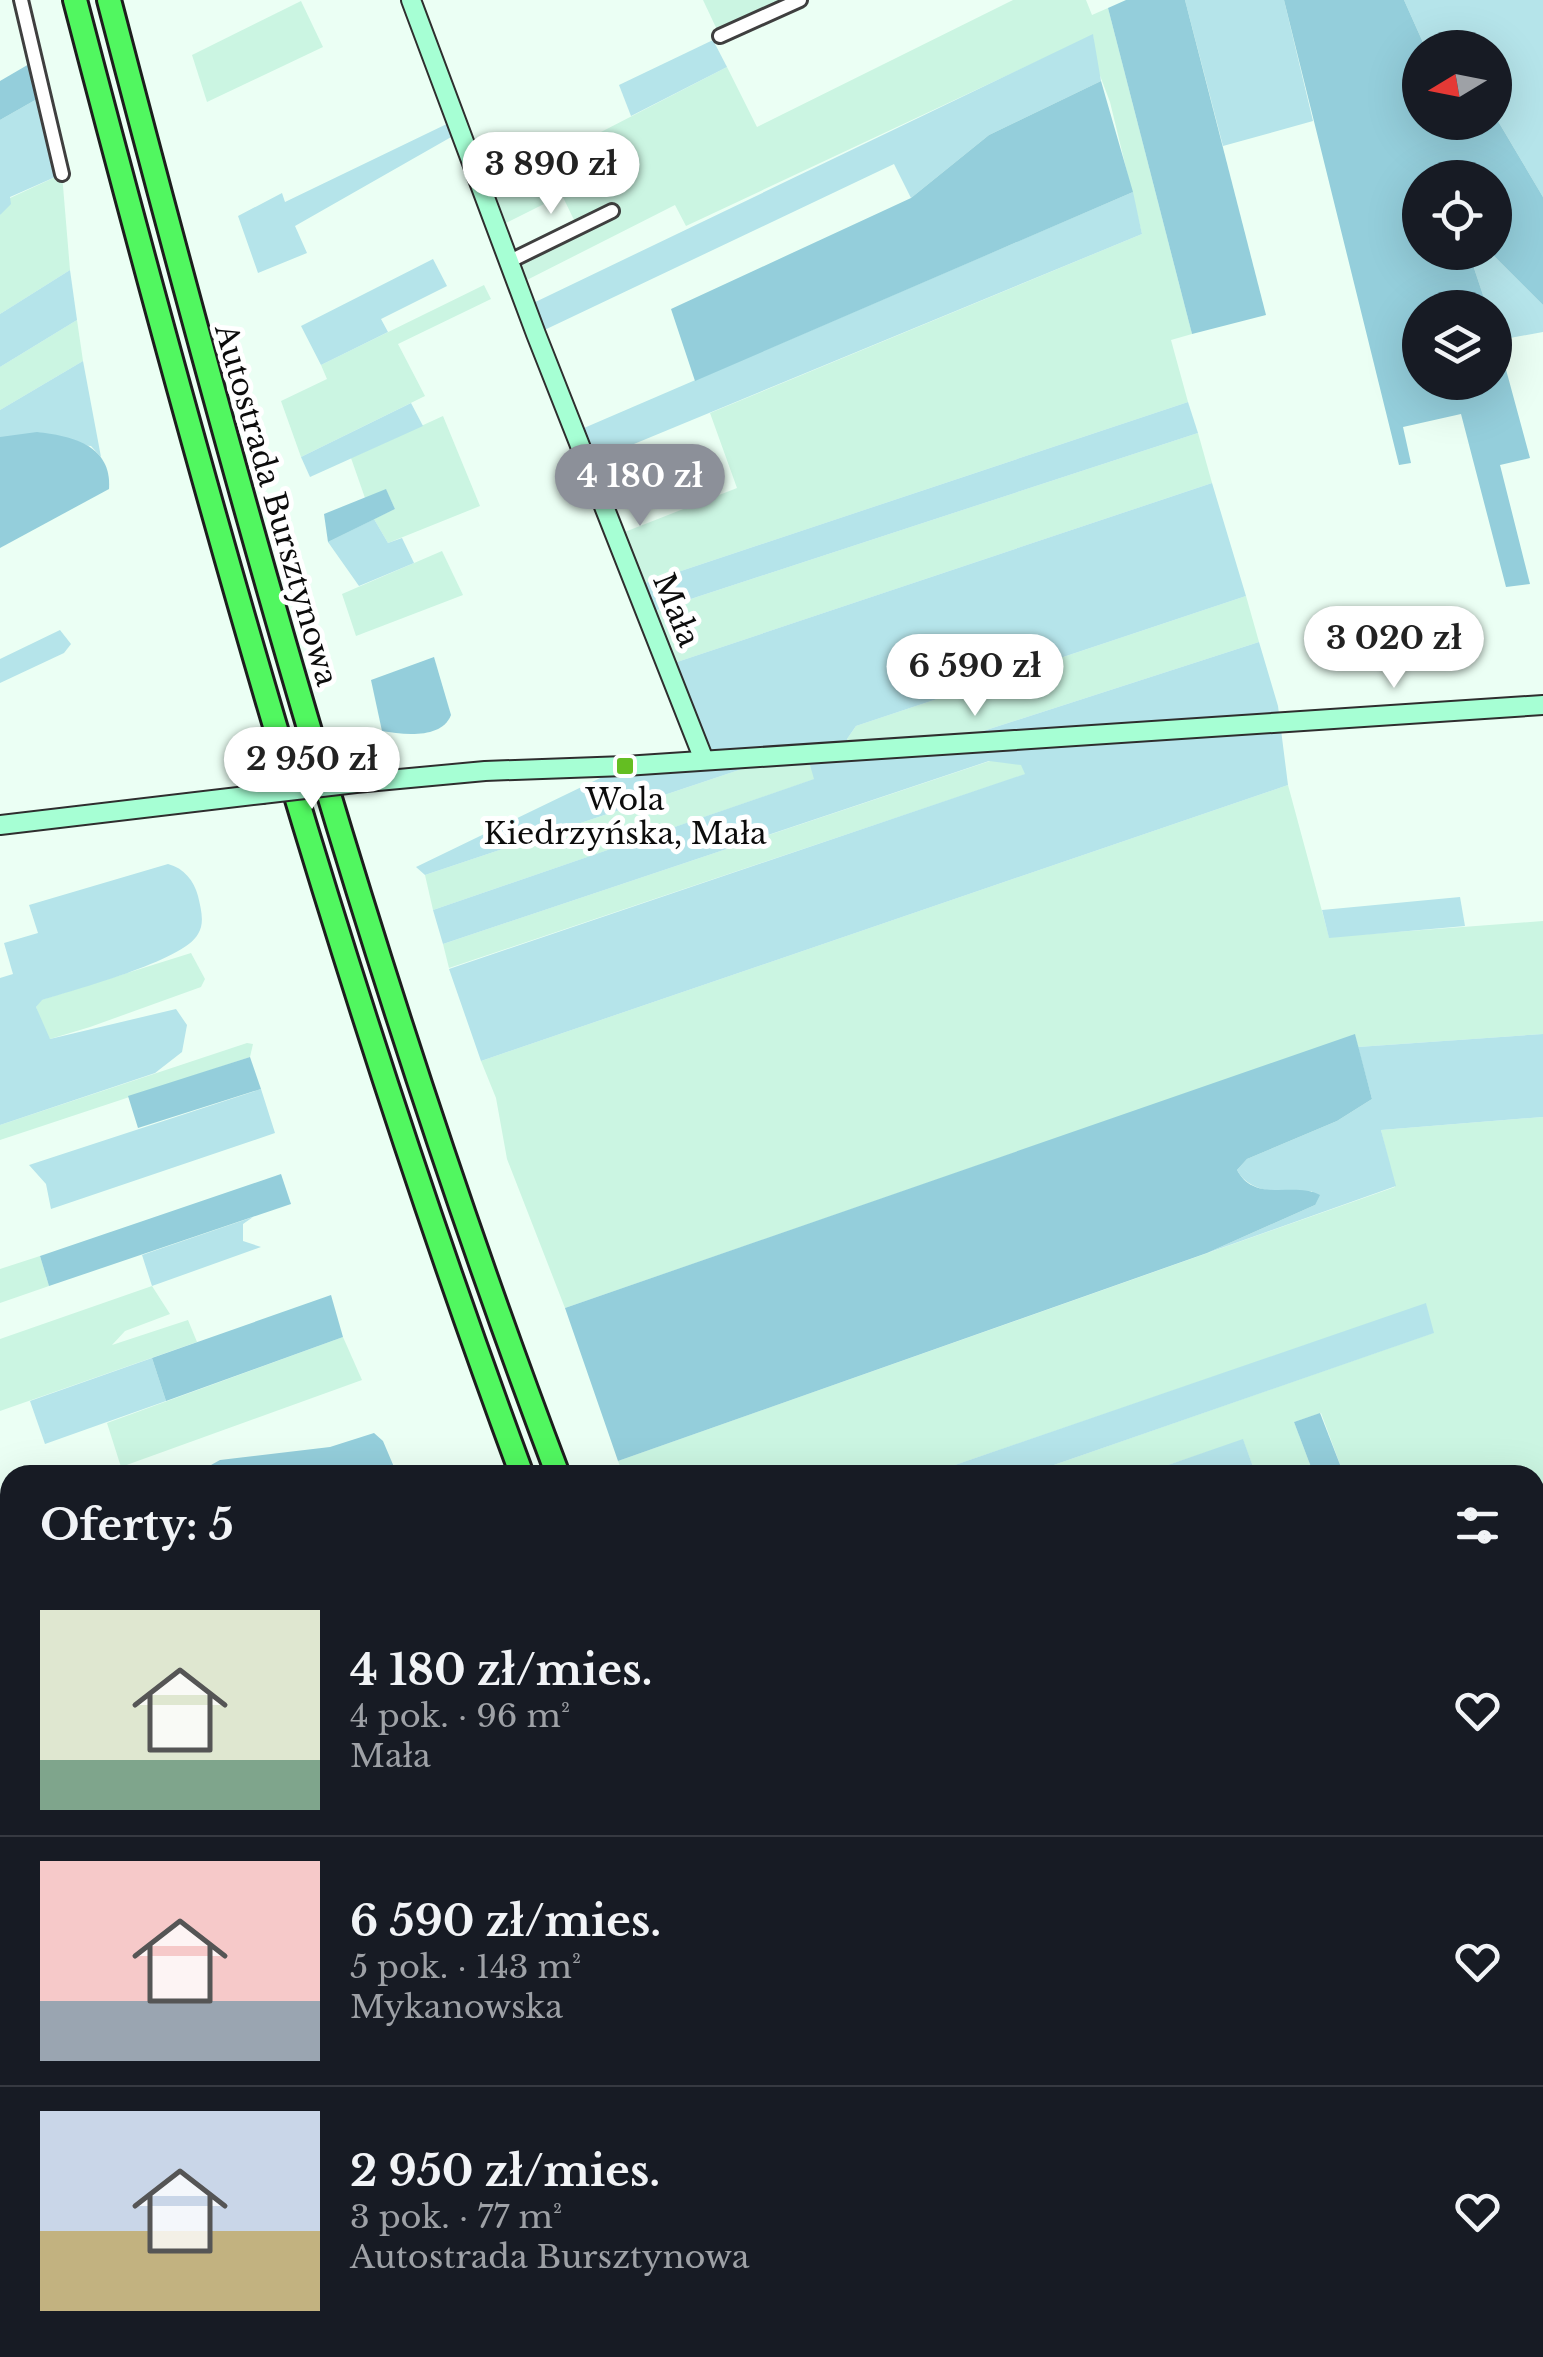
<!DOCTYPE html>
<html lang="pl">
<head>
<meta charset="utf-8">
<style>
  :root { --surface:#171b24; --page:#20242c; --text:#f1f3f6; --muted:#9ea1a6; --line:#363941; --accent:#8c9099 }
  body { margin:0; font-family:"Libre Baskerville",serif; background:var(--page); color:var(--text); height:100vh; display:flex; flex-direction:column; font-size:38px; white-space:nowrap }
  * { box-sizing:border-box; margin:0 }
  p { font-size:32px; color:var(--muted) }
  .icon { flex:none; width:55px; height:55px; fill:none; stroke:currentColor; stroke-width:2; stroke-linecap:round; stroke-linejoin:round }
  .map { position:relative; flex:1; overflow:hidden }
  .sheet { position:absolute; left:0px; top:1465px; width:1545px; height:892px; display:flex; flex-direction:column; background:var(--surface); border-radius:30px 30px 0 0; box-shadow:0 10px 40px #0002 }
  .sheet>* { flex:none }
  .needle { width:65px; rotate:260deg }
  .buttons { position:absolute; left:1402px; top:30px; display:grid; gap:20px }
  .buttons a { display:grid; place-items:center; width:110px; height:110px; border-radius:50%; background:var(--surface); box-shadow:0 10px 40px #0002; font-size:50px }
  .price { position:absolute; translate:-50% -85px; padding:0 22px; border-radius:35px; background:#fff; color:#222; font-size:32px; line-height:65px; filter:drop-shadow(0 2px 5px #0008) }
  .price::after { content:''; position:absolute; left:50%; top:60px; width:30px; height:22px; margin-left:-15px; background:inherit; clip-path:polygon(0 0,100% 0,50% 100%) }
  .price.active { background:var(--accent); color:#fff }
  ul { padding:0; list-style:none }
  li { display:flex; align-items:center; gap:30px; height:250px; padding:0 40px }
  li+li { border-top:2px solid var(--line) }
  li span { display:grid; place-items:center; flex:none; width:280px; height:200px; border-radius:0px; color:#555 }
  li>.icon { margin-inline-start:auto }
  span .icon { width:120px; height:120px; fill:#fffc; stroke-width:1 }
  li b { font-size:42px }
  h2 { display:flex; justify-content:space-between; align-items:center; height:120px; padding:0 40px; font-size:42px }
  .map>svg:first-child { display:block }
  .farmland { fill:#cbf5e2 }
  .green { fill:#b5e4ea }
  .forest { fill:#94cedb }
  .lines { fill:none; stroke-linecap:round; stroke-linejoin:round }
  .stream { stroke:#cf35cb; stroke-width:4 }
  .street-casing { stroke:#3f3f3f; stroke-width:18 }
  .secondary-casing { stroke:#2e2e2e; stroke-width:22 }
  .highway-casing { stroke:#1d1d1d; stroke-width:28 }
  .street { stroke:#fff; stroke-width:12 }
  .secondary { stroke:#a6ffd4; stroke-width:18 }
  .highway { stroke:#51f760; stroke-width:22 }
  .secondary-bridge-casing { stroke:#2e2e2e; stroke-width:22; stroke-linecap:butt }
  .secondary-bridge { stroke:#a6ffd4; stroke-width:18 }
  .poi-dot { fill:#64be22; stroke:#fff; stroke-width:4 }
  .labels { text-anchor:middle; stroke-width:10; stroke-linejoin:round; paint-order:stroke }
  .street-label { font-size:30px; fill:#0c0c0c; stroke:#fff }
  .poi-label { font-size:30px; fill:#0c0c0c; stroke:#fff }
</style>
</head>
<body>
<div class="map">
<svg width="1543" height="2357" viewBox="0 0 1543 2357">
  <rect width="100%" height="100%" fill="#ebfff4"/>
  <g class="farmland">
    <path d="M703,0h97l-80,36z"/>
    <path d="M1013,0h73l6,15 16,-7 84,326 -21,6 17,62 -552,184 -19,-51 120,-47 -27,-75 432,-179 -32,-132 -14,-37 -3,-30 -407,191 -11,-21 -158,80 -12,-31 69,-34 -12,-25 -66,33 -13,-35 244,-126 30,60z"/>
    <path d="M301,1l22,46 -116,55 -15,-47z"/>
    <path d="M62,174l8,96 -70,44v-99l10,-17z"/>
    <path d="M484,285l7,14 -93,45 27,52 -124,61 -20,-56 46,-22 -6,-14z"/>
    <path d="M77,320l6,41 -83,49v-43z"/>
    <path d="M443,416l37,90 -92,37 -14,-24 21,-10 -9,-19 -21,8 -14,-40z"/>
    <path d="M1198,433l14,50 -544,182 -20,-52z"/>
    <path d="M442,551l21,44 -107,41 -14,-42z"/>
    <path d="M1246,596l13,46 -319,103 -92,6 -1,-12 9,-13z"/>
    <path d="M1005,760l17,5 4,9 -577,194 -6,-24 547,-183z"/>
    <path d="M797,764l14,1 4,14 -382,131 -8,-35 317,-106z"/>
    <path d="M1288,785l41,152 214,-16v113l-185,13 -3,-12 -790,273 -58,-149 -11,-61 -15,-37z"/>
    <path d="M191,953l14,26 -4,8 -111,40 -40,12 -4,-3 -10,-29 5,-7z"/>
    <path d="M247,1043l6,1 -3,13 -250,83v-15z"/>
    <path d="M1543,1117v770l-8,4v-416h-191l-23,-62 -27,9 20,53h-58l-13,-35 -78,26 3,9h-143l408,-142 -7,-29 -500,171h-302l-6,-14 777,-274 -14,-57z"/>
    <path d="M40,1256l9,30 -49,17v-34z"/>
    <path d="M152,1286l18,28 -45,17 -13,14 76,-25 9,22 -197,69v-72z"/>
    <path d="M343,1337l19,43 -241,87 -14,-44z"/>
    <path d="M184,2348h402l4,9h-402z"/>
  </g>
  <g class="green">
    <path d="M1185,0h99l29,121 -90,25z"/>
    <path d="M1404,0h139v197l-48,-81v-68l-70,-1z"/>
    <path d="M1093,34l8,47 -112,54 -78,63 -17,-34 -358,170 -11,-27z"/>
    <path d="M713,40l14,27 -96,49 -12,-31z"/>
    <path d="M44,95l18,79 -52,23 1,7 -11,11v-95z"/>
    <path d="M455,120l5,12 -165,94 12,27 -49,20 -20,-57 44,-23 3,9z"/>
    <path d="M1133,192l9,42 -554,229 -11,-32z"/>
    <path d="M1469,253h22l52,52v27l-44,8 -4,-32 -8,-1z"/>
    <path d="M433,259l14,27 -66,33 7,13 -67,33 -20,-39z"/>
    <path d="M70,270l7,50 -77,47v-53z"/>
    <path d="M83,361l18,96 -10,-11 -91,-9v-27z"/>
    <path d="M1188,402l10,31 -550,180 -12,-27z"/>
    <path d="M411,403l12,23 -113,51 -9,-20z"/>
    <path d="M1212,483l34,113 -390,130 -9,13 1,11 92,-5 319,-103 19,64 10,79 -807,276 -32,-92 576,-195 -4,-9 -32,-4 -546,183 -10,-34 381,-131 -4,-14 -68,4 -317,106 -9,-8 209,-101 79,-6 -36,-95z"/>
    <path d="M374,519l14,24 14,-5 12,25 -55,23 -31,-44z"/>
    <path d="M60,630l11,14 -7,9 -64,30v-24z"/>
    <path d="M168,864c16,4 26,17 30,32 3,13 7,27 0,38 -14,27 -125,56 -156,66l-6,7 14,32 126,-30 11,16 -5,27 -27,21 -155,52v-147l13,-4 -9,-31 34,-10 -9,-28z"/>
    <path d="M1460,897l5,29 -136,12 -7,-28z"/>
    <path d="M1543,1034v83l-162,13 15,56 -189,67 108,-48 -3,-14c-25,1 -61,5 -75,-21l10,-11 90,-38 35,-22 -14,-52z"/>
    <path d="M261,1089l14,44 -224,76 -5,-25 -17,-19z"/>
    <path d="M253,1217l-10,7v17l18,6 -109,39 -10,-31z"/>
    <path d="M1426,1303l8,30 -409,142h-99z"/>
    <path d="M152,1358l14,43 -121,43 -15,-43z"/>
    <path d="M1243,1439l13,36h-88l-3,-9z"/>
  </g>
  <g class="forest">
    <path d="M1126,0h59l81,315 -74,19 -84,-326z"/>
    <path d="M1284,0h120l21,47 -5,1v74h75v-6l48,81v108l-52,-52 4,-1v-74h-75v74l49,1 18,54 -67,1v74h75v-53l35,129 -30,7 30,119 -24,3 -45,-173 -58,13 8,36 -12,2z"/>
    <path d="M36,60l8,35 -44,25v-39z"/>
    <path d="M1101,81l32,111 -438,189 -24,-72 240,-111 78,-63z"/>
    <path d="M37,432c35,4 75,13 72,57l-109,59v-111z"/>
    <path d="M386,489l9,20 -67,33 -4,-28z"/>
    <path d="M434,657l17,58c-9,24 -47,20 -69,16l-11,-51z"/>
    <path d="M1355,1034l17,65 -35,22 -90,38 -10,11c18,34 57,11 83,25l-5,10 -108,48 -589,208 -53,-153z"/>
    <path d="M250,1057l11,32 -123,39 -10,-32z"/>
    <path d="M281,1174l10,30 -242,82 -9,-30z"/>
    <path d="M331,1295l12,42 -177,64 -14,-43z"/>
    <path d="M1320,1413l24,62h-30l-20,-53z"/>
    <path d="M374,1433l9,8 11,26 -4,8h-197l27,-15 110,-13z"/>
    <path d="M981,2348h119l-7,9h-107z"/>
  </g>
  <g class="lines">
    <g class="stream">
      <path d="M0,2115l10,6"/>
      <path d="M184,2348l4,9"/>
    </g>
    <g class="street-casing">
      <g id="street">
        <path d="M21,0l41,174"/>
        <path d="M720,36l80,-36"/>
        <path d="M508,262l104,-51"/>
        <path d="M0,1944l10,-3"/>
      </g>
    </g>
    <g class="secondary-casing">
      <g id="secondary">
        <path d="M411,0l125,334 168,426"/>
        <path d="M356,783l129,-12 140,-5 918,-61"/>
        <path d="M0,825l262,-31"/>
      </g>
    </g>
    <g class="highway-casing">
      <g id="highway">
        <path d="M75,0c130,498 268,992 447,1475"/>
        <path d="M109,0c130,498 266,993 449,1475"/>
        <path d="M902,2348l4,9"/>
        <path d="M939,2348l5,9"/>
      </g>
    </g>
    <use href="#street" class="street"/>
    <use href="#secondary" class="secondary"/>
    <use href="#highway" class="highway"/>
    <g class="secondary-bridge-casing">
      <path id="secondary-bridge" d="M262,794l94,-11"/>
    </g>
    <use href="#secondary-bridge" class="secondary-bridge"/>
  </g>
  <rect class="poi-dot" x="615" y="756" width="20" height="20" rx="5"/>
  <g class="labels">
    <g class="street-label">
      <text transform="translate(276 505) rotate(74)" y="10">Autostrada Bursztynowa</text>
      <text transform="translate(676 610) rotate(68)" y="10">Mała</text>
    </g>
    <g class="poi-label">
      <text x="625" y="810">Wola<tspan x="625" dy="34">Kiedrzyńska, Mała</tspan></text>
    </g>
  </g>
</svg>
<div class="buttons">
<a><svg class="needle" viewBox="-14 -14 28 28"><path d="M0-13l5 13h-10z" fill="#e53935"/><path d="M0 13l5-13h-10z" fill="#9ea1a6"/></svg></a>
<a><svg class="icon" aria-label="locate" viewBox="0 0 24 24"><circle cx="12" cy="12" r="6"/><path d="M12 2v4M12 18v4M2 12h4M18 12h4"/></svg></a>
<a><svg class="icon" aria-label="layers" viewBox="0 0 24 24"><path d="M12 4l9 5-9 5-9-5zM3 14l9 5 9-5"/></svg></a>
</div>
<b class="price" style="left:551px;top:217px">3 890 zł</b>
<b class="price active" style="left:640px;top:529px">4 180 zł</b>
<b class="price" style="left:1394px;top:691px">3 020 zł</b>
<b class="price" style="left:975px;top:719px">6 590 zł</b>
<b class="price" style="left:312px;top:812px">2 950 zł</b>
<section class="sheet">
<h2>Oferty: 5<svg class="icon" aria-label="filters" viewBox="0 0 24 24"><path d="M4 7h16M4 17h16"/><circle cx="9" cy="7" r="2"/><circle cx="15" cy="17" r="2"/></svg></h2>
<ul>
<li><span style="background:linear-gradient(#dfe7d0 75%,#7fa58c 0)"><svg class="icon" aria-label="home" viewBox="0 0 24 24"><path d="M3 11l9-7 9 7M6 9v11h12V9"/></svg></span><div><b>4 180 zł/mies.</b><p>4 pok. · 96 m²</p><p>Mała</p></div><svg class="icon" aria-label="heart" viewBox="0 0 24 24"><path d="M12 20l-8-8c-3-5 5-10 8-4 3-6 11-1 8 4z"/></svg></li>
<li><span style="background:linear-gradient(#f6c9c9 70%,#9aa5b1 0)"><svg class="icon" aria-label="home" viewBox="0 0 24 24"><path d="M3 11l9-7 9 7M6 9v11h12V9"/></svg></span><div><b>6 590 zł/mies.</b><p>5 pok. · 143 m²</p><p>Mykanowska</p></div><svg class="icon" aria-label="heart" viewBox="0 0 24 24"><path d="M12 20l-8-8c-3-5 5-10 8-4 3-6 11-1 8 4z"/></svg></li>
<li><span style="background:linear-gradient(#c9d6e8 60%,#c2b280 0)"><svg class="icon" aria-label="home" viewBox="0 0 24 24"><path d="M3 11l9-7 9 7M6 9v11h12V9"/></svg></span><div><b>2 950 zł/mies.</b><p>3 pok. · 77 m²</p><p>Autostrada Bursztynowa</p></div><svg class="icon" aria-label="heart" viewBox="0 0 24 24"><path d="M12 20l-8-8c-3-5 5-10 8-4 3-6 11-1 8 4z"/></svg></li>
</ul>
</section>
</div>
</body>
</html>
